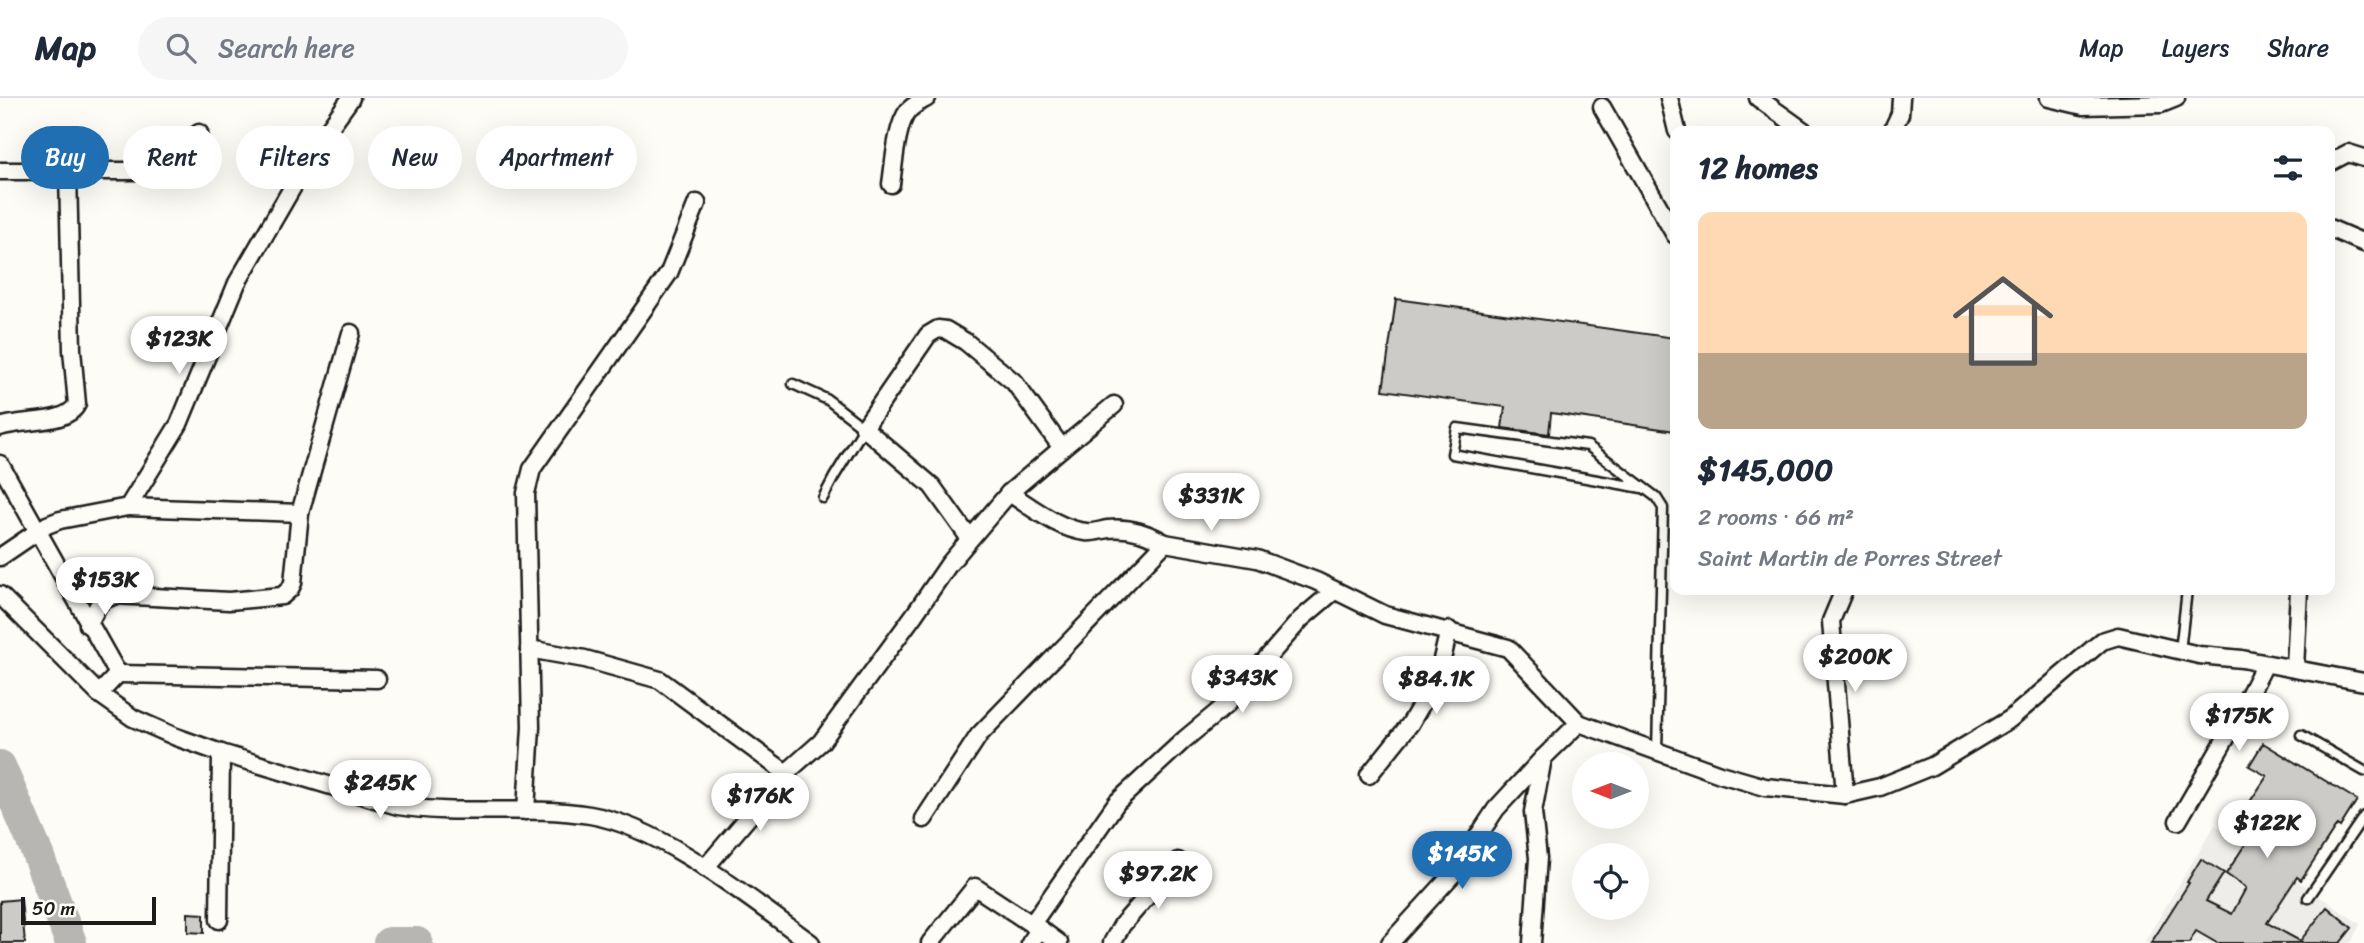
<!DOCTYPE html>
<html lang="en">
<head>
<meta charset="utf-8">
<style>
  :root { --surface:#fff; --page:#f6f6f7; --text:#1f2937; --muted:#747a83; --line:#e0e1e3; --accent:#1f6fb2 }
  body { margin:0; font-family:Sriracha,sans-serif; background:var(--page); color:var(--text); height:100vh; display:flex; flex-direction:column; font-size:26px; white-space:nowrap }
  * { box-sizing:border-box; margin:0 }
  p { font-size:23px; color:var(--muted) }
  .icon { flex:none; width:38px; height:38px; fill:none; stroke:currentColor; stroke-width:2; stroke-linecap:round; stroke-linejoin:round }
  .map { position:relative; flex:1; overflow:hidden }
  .side { position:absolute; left:1670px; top:28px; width:665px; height:469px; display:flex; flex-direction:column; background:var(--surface); border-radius:14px; box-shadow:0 7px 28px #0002 }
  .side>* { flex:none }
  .banner { position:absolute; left:21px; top:28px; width:665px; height:63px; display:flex; gap:14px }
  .needle { width:46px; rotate:270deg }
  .controls { position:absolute; left:1572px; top:654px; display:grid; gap:14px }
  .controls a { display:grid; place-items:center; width:77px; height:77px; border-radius:50%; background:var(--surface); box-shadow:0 7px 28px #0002; font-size:35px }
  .scale { position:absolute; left:21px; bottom:18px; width:135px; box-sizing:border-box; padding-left:7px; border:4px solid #1c1c1c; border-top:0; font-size:19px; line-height:24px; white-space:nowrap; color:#1c1c1c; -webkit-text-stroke:5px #fdfcf7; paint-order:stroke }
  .price { position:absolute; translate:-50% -60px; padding:0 16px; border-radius:24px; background:#fff; color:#222; font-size:23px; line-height:46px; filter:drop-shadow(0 2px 4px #0008) }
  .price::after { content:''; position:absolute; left:50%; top:42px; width:21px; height:16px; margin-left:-10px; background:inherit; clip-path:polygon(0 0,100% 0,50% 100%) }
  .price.current { background:var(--accent); color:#fff }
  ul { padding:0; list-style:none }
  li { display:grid; align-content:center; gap:14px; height:371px; padding:0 28px }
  li span { display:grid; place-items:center; height:217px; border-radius:14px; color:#555 }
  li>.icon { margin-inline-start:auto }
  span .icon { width:126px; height:126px; fill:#fffc; stroke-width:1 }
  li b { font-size:30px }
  h2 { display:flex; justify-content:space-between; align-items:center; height:84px; padding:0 28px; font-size:30px }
  .chip { padding:0 24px; border-radius:32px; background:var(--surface); box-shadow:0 7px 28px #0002; font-size:24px; line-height:63px }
  .chip.current { background:var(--accent); color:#fff }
  header { display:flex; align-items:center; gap:42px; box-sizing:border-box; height:98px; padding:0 35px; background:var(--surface); border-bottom:2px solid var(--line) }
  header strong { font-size:33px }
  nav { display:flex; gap:38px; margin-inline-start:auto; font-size:24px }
  .search { width:490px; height:63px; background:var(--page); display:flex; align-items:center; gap:18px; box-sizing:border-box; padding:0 24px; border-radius:38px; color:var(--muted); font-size:26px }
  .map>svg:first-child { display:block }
  .built { fill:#eeede9 }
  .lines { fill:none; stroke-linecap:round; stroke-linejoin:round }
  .river { stroke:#b7b6b2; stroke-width:32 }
  .building { fill:#cccbc8; stroke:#1c1c1c; stroke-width:2 }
  .service-casing { stroke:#1c1c1c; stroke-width:13 }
  .minor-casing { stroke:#1c1c1c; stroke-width:21 }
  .service { stroke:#fdfcf7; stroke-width:8 }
  .minor { stroke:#fdfcf7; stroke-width:16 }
</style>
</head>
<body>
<header>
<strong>Map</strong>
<div class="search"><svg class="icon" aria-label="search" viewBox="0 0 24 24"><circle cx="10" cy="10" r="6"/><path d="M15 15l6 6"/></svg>Search here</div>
<nav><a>Map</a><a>Layers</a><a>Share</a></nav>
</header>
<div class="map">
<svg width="2364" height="845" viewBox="0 0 2364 845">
  <rect width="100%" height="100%" fill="#fdfcf7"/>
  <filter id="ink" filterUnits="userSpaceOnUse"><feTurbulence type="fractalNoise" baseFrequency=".0143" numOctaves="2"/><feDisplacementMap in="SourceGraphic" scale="14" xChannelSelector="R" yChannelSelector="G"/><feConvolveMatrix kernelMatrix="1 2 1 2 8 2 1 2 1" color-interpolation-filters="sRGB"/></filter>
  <g filter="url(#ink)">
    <path class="built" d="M2215,727l145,99 -9,19h-207z"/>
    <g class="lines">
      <g class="river">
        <path d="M0,668l36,84 35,93"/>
        <path d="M389,845h28"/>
      </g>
    </g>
    <g class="building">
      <path d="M1396,201l279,39v93l-124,-18 -2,21 -47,-6 3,-21 -122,-17z"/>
      <path d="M2263,645l94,57 -17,27 -3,-2 -36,55 -4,-3 -30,46 33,18 27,-34 25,21 -12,15h-123l-21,-12 -7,12h-38l38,-60 -2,-1 14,-23 23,14 -18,28 26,13 14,-26 -20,-14 20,-31 -16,-11 37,-56 -18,-10z"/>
      <path d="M21,801l4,44h-25v-42z"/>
      <path d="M188,815l16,1v19l-16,-1z"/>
    </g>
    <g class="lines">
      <g class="service-casing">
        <g id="service">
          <path d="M793,286l35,16 36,28 -30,49 -11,21"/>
          <path d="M1642,390l-190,-34 5,-26 131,18 68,51 7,11 -6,243"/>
          <path d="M2180,553l7,-61"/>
          <path d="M2301,637l63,36"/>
          <path d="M2308,800l56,-82"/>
        </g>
      </g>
      <g class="minor-casing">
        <g id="minor">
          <path d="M1669,0l8,33"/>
          <path d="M1758,0l46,33"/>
          <path d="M2049,0l34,8 78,-2 15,-6"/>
          <path d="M1602,9l73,128"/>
          <path d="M1892,33l8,-17 1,-16"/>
          <path d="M2329,65l19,-10 16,5"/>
          <path d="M0,73h136l22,-9 41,-29"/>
          <path d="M891,86c3,-19 5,-58 17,-73 5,-6 12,-9 19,-13"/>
          <path d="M2329,130l35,15"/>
          <path d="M0,329c22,-8 67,-2 77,-23l-5,-54 -4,-178"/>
          <path d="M1062,350l52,-43"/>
          <path d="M0,366l118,210 -19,20"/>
          <path d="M1009,395c23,14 49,36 77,39 7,1 15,-2 22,-3 20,-2 40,4 57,14"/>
          <path d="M128,409l172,6 51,-180"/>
          <path d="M0,459l47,-32 13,-5 68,-13 51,-83 58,-141 80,-138 34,-47"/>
          <path d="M1844,492l-13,31 14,174"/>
          <path d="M0,497l99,99 34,24 43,19 45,16 177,53c63,10 129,-1 192,9 73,12 161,85 221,128"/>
          <path d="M88,527l12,-23 15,-7 114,6 53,-5 8,-7 3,-6 7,-70"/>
          <path d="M529,551l56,10 75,21 126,93 35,-31 93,-127 35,-51 21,-25 39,-46 53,-45 -48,-66 -48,-40 -20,-12 -8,-1 -10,6 -64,93 68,58 38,53"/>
          <path d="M2295,570l4,-78"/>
          <path d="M118,576l259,5"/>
          <path d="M1369,677l41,-51 28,-48 11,-46"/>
          <path d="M526,713l5,-84 -5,-234 6,-24 137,-196 28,-70"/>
          <path d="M924,721l55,-84 186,-192 92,16 59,22 69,34 123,33 71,75"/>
          <path d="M2178,723l55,-95 32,-62"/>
          <path d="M705,770l81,-95"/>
          <path d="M219,822l2,-167"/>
          <path d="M1032,826l85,-122 68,-63 41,-34 75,-86 33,-28"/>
          <path d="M930,845l45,-56 64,42"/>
          <path d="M1030,845l10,-14 19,14"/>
          <path d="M1112,845l10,-18 56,-64"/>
          <path d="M1390,845l63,-69 43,-65 47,-51 36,-35 141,51 45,13 80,8 35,-8 52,-21 78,-47 92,-78 16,-5 81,19 43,4 122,23"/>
          <path d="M1532,845l6,-85 -5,-46 10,-54"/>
        </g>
      </g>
      <use href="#service" class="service"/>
      <use href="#minor" class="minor"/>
    </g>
  </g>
</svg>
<div class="controls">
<a><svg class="needle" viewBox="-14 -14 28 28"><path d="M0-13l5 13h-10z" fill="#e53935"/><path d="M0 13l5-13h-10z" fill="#747a83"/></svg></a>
<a><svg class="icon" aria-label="locate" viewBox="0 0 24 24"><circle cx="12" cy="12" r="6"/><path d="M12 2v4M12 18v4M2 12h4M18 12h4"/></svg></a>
</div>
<div class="scale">50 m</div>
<b class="price" style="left:179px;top:278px">$123K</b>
<b class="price" style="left:1211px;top:435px">$331K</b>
<b class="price" style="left:105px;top:519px">$153K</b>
<b class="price" style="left:1855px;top:596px">$200K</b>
<b class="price" style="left:1242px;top:617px">$343K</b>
<b class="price" style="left:1436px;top:618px">$84.1K</b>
<b class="price" style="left:2239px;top:655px">$175K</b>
<b class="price" style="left:380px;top:722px">$245K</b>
<b class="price" style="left:760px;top:735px">$176K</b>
<b class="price" style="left:2267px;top:762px">$122K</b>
<b class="price current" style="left:1462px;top:793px">$145K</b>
<b class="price" style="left:1158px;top:813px">$97.2K</b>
<div class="banner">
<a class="chip current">Buy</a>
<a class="chip">Rent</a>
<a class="chip">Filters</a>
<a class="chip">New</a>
<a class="chip">Apartment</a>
</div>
<section class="side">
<h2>12 homes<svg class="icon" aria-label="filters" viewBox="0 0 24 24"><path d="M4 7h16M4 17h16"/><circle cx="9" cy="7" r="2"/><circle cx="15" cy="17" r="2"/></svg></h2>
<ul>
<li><span style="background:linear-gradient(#ffd9b3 65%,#b9a48a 0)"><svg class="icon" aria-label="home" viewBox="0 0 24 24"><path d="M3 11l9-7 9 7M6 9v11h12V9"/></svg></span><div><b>$145,000</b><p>2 rooms · 66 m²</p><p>Saint Martin de Porres Street</p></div></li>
</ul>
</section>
</div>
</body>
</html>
